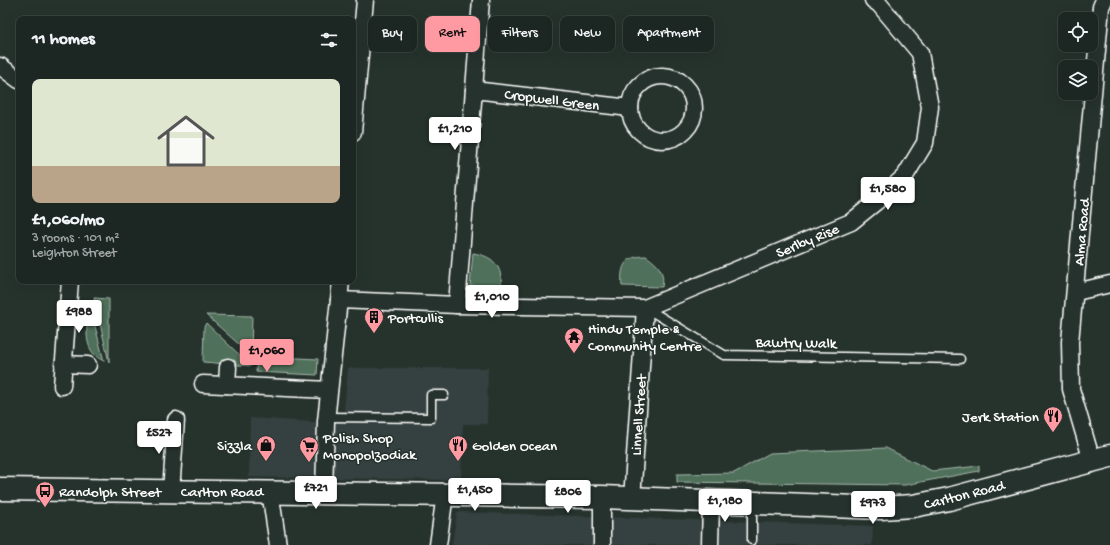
<!DOCTYPE html>
<html lang="en">
<head>
<meta charset="utf-8">
<style>
  :root { --surface:#1c2622; --page:#29322f; --text:#f1f3f6; --muted:#a0a5a5; --line:#3a4340; --accent:#ff9aa2 }
  body { margin:0; font-family:"Gochi Hand",sans-serif; background:var(--page); color:var(--text); height:100vh; display:flex; flex-direction:column; font-size:15px; white-space:nowrap }
  * { box-sizing:border-box; margin:0 }
  p { font-size:13px; color:var(--muted) }
  .icon { flex:none; width:22px; height:22px; fill:none; stroke:currentColor; stroke-width:2; stroke-linecap:round; stroke-linejoin:round }
  .map { position:relative; flex:1; overflow:hidden }
  .drawer { position:absolute; left:16px; top:16px; width:340px; height:268px; display:flex; flex-direction:column; background:var(--surface); border-radius:8px; box-shadow:0 4px 16px #0002,0 0 0 1px var(--line) }
  .drawer>* { flex:none }
  .top-card { position:absolute; left:368px; top:16px; width:380px; height:36px; display:flex; gap:8px }
  .tools { position:absolute; left:1058px; top:12px; display:grid; gap:8px }
  .tools a { display:grid; place-items:center; width:40px; height:40px; border-radius:8px; background:var(--surface); box-shadow:0 4px 16px #0002,0 0 0 1px var(--line); font-size:20px }
  .price { position:absolute; translate:-50% -34px; padding:0 9px; border-radius:4px; background:#fff; color:#222; font-size:13px; line-height:26px; filter:drop-shadow(0 1px 2px #0008) }
  .price::after { content:''; position:absolute; left:50%; top:24px; width:12px; height:9px; margin-left:-6px; background:inherit; clip-path:polygon(0 0,100% 0,50% 100%) }
  .price.on { background:var(--accent); color:#111 }
  ul { padding:0; list-style:none }
  li { display:grid; align-content:center; gap:8px; height:212px; padding:0 16px }
  li+li { border-top:1px solid var(--line) }
  li span { display:grid; place-items:center; height:124px; border-radius:8px; color:#555 }
  li>.icon { margin-inline-start:auto }
  span .icon { width:72px; height:72px; fill:#fffc; stroke-width:1 }
  li b { font-size:17px }
  h2 { display:flex; justify-content:space-between; align-items:center; height:48px; padding:0 16px; font-size:17px }
  .chip { padding:0 14px; border-radius:8px; background:var(--surface); box-shadow:0 4px 16px #0002,0 0 0 1px var(--line); font-size:14px; line-height:36px }
  .chip.on { background:var(--accent); color:#111 }
  .map>svg:first-child { display:block }
  .built { fill:#36403f }
  .green { fill:#4f705a; stroke:#a7b8ac }
  .lines { fill:none; stroke-linecap:round; stroke-linejoin:round }
  .lane-casing { stroke:#fff; stroke-width:11 }
  .street-casing { stroke:#fff; stroke-width:19 }
  .secondary-casing { stroke:#fff; stroke-width:25 }
  .lane { stroke:#26332d; stroke-width:8 }
  .street { stroke:#26332d; stroke-width:16 }
  .secondary { stroke:#26332d; stroke-width:22 }
  .labels { text-anchor:middle; stroke-width:3; stroke-linejoin:round; paint-order:stroke }
  .street-label { font-size:15px; fill:#fff; stroke:#26332d }
  .poi-label { font-size:15px; fill:#fff; stroke:#26332d; text-anchor:start }
</style>
</head>
<body>
<div class="map">
<svg width="1110" height="545" viewBox="0 0 1110 545">
  <rect width="100%" height="100%" fill="#26332d"/>
  <filter id="ink" filterUnits="userSpaceOnUse"><feTurbulence type="fractalNoise" baseFrequency=".025" numOctaves="2"/><feDisplacementMap in="SourceGraphic" scale="8" xChannelSelector="R" yChannelSelector="G"/><feConvolveMatrix kernelMatrix="1 2 1 2 8 2 1 2 1" color-interpolation-filters="sRGB"/></filter>
  <g filter="url(#ink)">
    <g class="built">
      <path d="M348,368h140l-1,56h-24l-2,56 -212,-3 1,-59 62,4 31,-1z"/>
      <path d="M457,512l416,14 -1,19h-420z"/>
    </g>
    <g class="green">
      <path d="M473,253c20,3 30,13 28,34l-31,-1z"/>
      <path d="M646,256c13,9 19,16 16,31l-40,-1c-2,-20 3,-30 24,-30z"/>
      <path d="M94,298l15,1v63z"/>
      <path d="M89,303l15,58c-24,-10 -16,-37 -15,-58z"/>
      <path d="M206,315l46,1 -1,39z"/>
      <path d="M206,323l45,43 -48,-4 1,-35z"/>
      <path d="M257,356l61,3 -1,16 -61,-3z"/>
      <path d="M886,448l46,23 47,-5v5l-74,14 -228,-3v-8l57,-1 36,-20z"/>
    </g>
    <g class="lines">
      <g class="lane-casing">
        <g id="lane">
          <path d="M646,308l78,47 236,4"/>
          <path d="M327,417l104,1v-23h13"/>
          <path d="M752,503v37"/>
        </g>
      </g>
      <g class="street-casing">
        <g id="street">
          <path d="M0,66l19,14"/>
          <circle cx="662" cy="108" r="32"/>
          <path d="M474,90l156,18"/>
          <path d="M353,132l12,-132"/>
          <path d="M1076,292l34,-8"/>
          <path d="M339,300l118,5 188,3 206,-86 31,-25 23,-21 20,-33 5,-36 -10,-54 -41,-49 -6,-4"/>
          <path d="M457,305l24,-305"/>
          <path d="M63,364l25,1"/>
          <path d="M203,384l126,6"/>
          <path d="M227,385l1,-18"/>
          <path d="M62,386l8,-105"/>
          <path d="M1092,461l-21,-72 -1,-47 31,-335 3,-7"/>
          <path d="M270,491l8,54"/>
          <path d="M171,492l5,-72"/>
          <path d="M324,493l2,-72 15,-140"/>
          <path d="M632,499l13,-191"/>
          <path d="M438,545l7,-51"/>
          <path d="M602,545v-48"/>
          <path d="M710,545l1,-43"/>
        </g>
      </g>
      <g class="secondary-casing">
        <path id="secondary" d="M0,489l602,8 279,11 32,-2 36,-7 161,-43"/>
      </g>
      <use href="#lane" class="lane"/>
      <use href="#street" class="street"/>
      <use href="#secondary" class="secondary"/>
    </g>
  </g>
  <defs>
    <g id="building-pin" transform="scale(1)"><path d="M0 17L-7.5 6A9.5 9.5 0 1 1 7.5 6Z" fill="#ff9aa2" stroke="#26332d"/><path d="M-4-6H4V6H1V3H-1V6H-4ZM-2.5-4.3h1.7v1.8h-1.7ZM.8-4.3h1.7v1.8H.8ZM-2.5-1h1.7V.8h-1.7ZM.8-1h1.7V.8H.8Z" fill="#111"/></g>
    <g id="temple-pin" transform="scale(1)"><path d="M0 17L-7.5 6A9.5 9.5 0 1 1 7.5 6Z" fill="#ff9aa2" stroke="#26332d"/><path d="M0-6L5-2H3V0L6.5 2.5H4V6H1.5V3h-3V6H-4V2.5H-6.5L-3 0V-2H-5Z" fill="#111"/></g>
    <g id="restaurant-pin" transform="scale(1)"><path d="M0 17L-7.5 6A9.5 9.5 0 1 1 7.5 6Z" fill="#ff9aa2" stroke="#26332d"/><path d="M-5-6h1v4h1v-4h1v4h1v-4h1v5L-1.5 .5V6h-2V.5L-5-1ZM5-6V6H3V1.5H1.5Q1.5-4 5-6Z" fill="#111"/></g>
    <g id="shop-pin" transform="scale(1)"><path d="M0 17L-7.5 6A9.5 9.5 0 1 1 7.5 6Z" fill="#ff9aa2" stroke="#26332d"/><path d="M-5-2.5h2.3a2.7 3.5 0 0 1 5.4 0H5L5.5 6h-11ZM-1.5-2.5h3a1.5 2.3 0 0 0-3 0Z" fill="#111"/></g>
    <g id="supermarket-pin" transform="scale(1)"><path d="M0 17L-7.5 6A9.5 9.5 0 1 1 7.5 6Z" fill="#ff9aa2" stroke="#26332d"/><path d="M-6-5.5h2.5l.6 2H6L4.5 2H-2.5L-4.4-4H-6ZM-1.5 3.2a1.3 1.3 0 1 0 .1 0ZM3 3.2a1.3 1.3 0 1 0 .1 0Z" fill="#111"/></g>
    <g id="bus-pin" transform="scale(1)"><path d="M0 17L-7.5 6A9.5 9.5 0 1 1 7.5 6Z" fill="#ff9aa2" stroke="#26332d"/><path d="M-5-6H5V4H4V6H2V4H-2V6H-4V4H-5ZM-3.5-4V0h7V-4ZM-3.5 1.2v1.5H-2V1.2ZM2 1.2v1.5H3.5V1.2Z" fill="#111"/></g>
  </defs>
  <g fill-rule="evenodd">
    <use href="#building-pin" x="374" y="317"/>
    <use href="#temple-pin" x="574" y="337"/>
    <use href="#restaurant-pin" x="1053" y="416"/>
    <use href="#shop-pin" x="266" y="445"/>
    <use href="#restaurant-pin" x="458" y="445"/>
    <use href="#supermarket-pin" x="309" y="446"/>
    <use href="#bus-pin" x="45" y="491"/>
  </g>
  <g class="labels">
    <g class="street-label">
      <text transform="translate(552 99) rotate(7)" y="5">Cropwell Green</text>
      <text transform="translate(1081 232) rotate(-85)" y="5">Alma Road</text>
      <text transform="translate(807 240) rotate(-23)" y="5">Serlby Rise</text>
      <text transform="translate(796 342) rotate(1)" y="5">Bawtry Walk</text>
      <text transform="translate(638 415) rotate(-86)" y="5">Linnell Street</text>
      <text x="222" y="496">Carlton Road</text>
      <text transform="translate(964 494) rotate(-14)" y="5">Carlton Road</text>
    </g>
    <g class="poi-label">
      <text x="388" y="322">Portcullis</text>
      <text x="588" y="333">Hindu Temple &amp;<tspan x="588" dy="17">Community Centre</tspan></text>
      <text x="1039" y="421" text-anchor="end">Jerk Station</text>
      <text x="323" y="442">Polish Shop<tspan x="323" dy="17">Monopolzodiak</tspan></text>
      <text x="252" y="450" text-anchor="end">Sizzla</text>
      <text x="472" y="450">Golden Ocean</text>
      <text x="59" y="496">Randolph Street</text>
    </g>
  </g>
</svg>
<div class="tools">
<a><svg class="icon" aria-label="locate" viewBox="0 0 24 24"><circle cx="12" cy="12" r="6"/><path d="M12 2v4M12 18v4M2 12h4M18 12h4"/></svg></a>
<a><svg class="icon" aria-label="layers" viewBox="0 0 24 24"><path d="M12 4l9 5-9 5-9-5zM3 14l9 5 9-5"/></svg></a>
</div>
<b class="price" style="left:455px;top:151px">£1,210</b>
<b class="price" style="left:888px;top:211px">£1,580</b>
<b class="price" style="left:492px;top:319px">£1,010</b>
<b class="price" style="left:79px;top:334px">£988</b>
<b class="price on" style="left:267px;top:373px">£1,060</b>
<b class="price" style="left:159px;top:455px">£527</b>
<b class="price" style="left:316px;top:510px">£721</b>
<b class="price" style="left:475px;top:512px">£1,450</b>
<b class="price" style="left:568px;top:514px">£806</b>
<b class="price" style="left:725px;top:523px">£1,180</b>
<b class="price" style="left:873px;top:525px">£973</b>
<div class="top-card">
<a class="chip">Buy</a>
<a class="chip on">Rent</a>
<a class="chip">Filters</a>
<a class="chip">New</a>
<a class="chip">Apartment</a>
</div>
<section class="drawer">
<h2>11 homes<svg class="icon" aria-label="filters" viewBox="0 0 24 24"><path d="M4 7h16M4 17h16"/><circle cx="9" cy="7" r="2"/><circle cx="15" cy="17" r="2"/></svg></h2>
<ul>
<li><span style="background:linear-gradient(#dfe7d0 70%,#b9a48a 0)"><svg class="icon" aria-label="home" viewBox="0 0 24 24"><path d="M3 11l9-7 9 7M6 9v11h12V9"/></svg></span><div><b>£1,060/mo</b><p>3 rooms · 101 m²</p><p>Leighton Street</p></div></li>
</ul>
</section>
</div>
</body>
</html>
